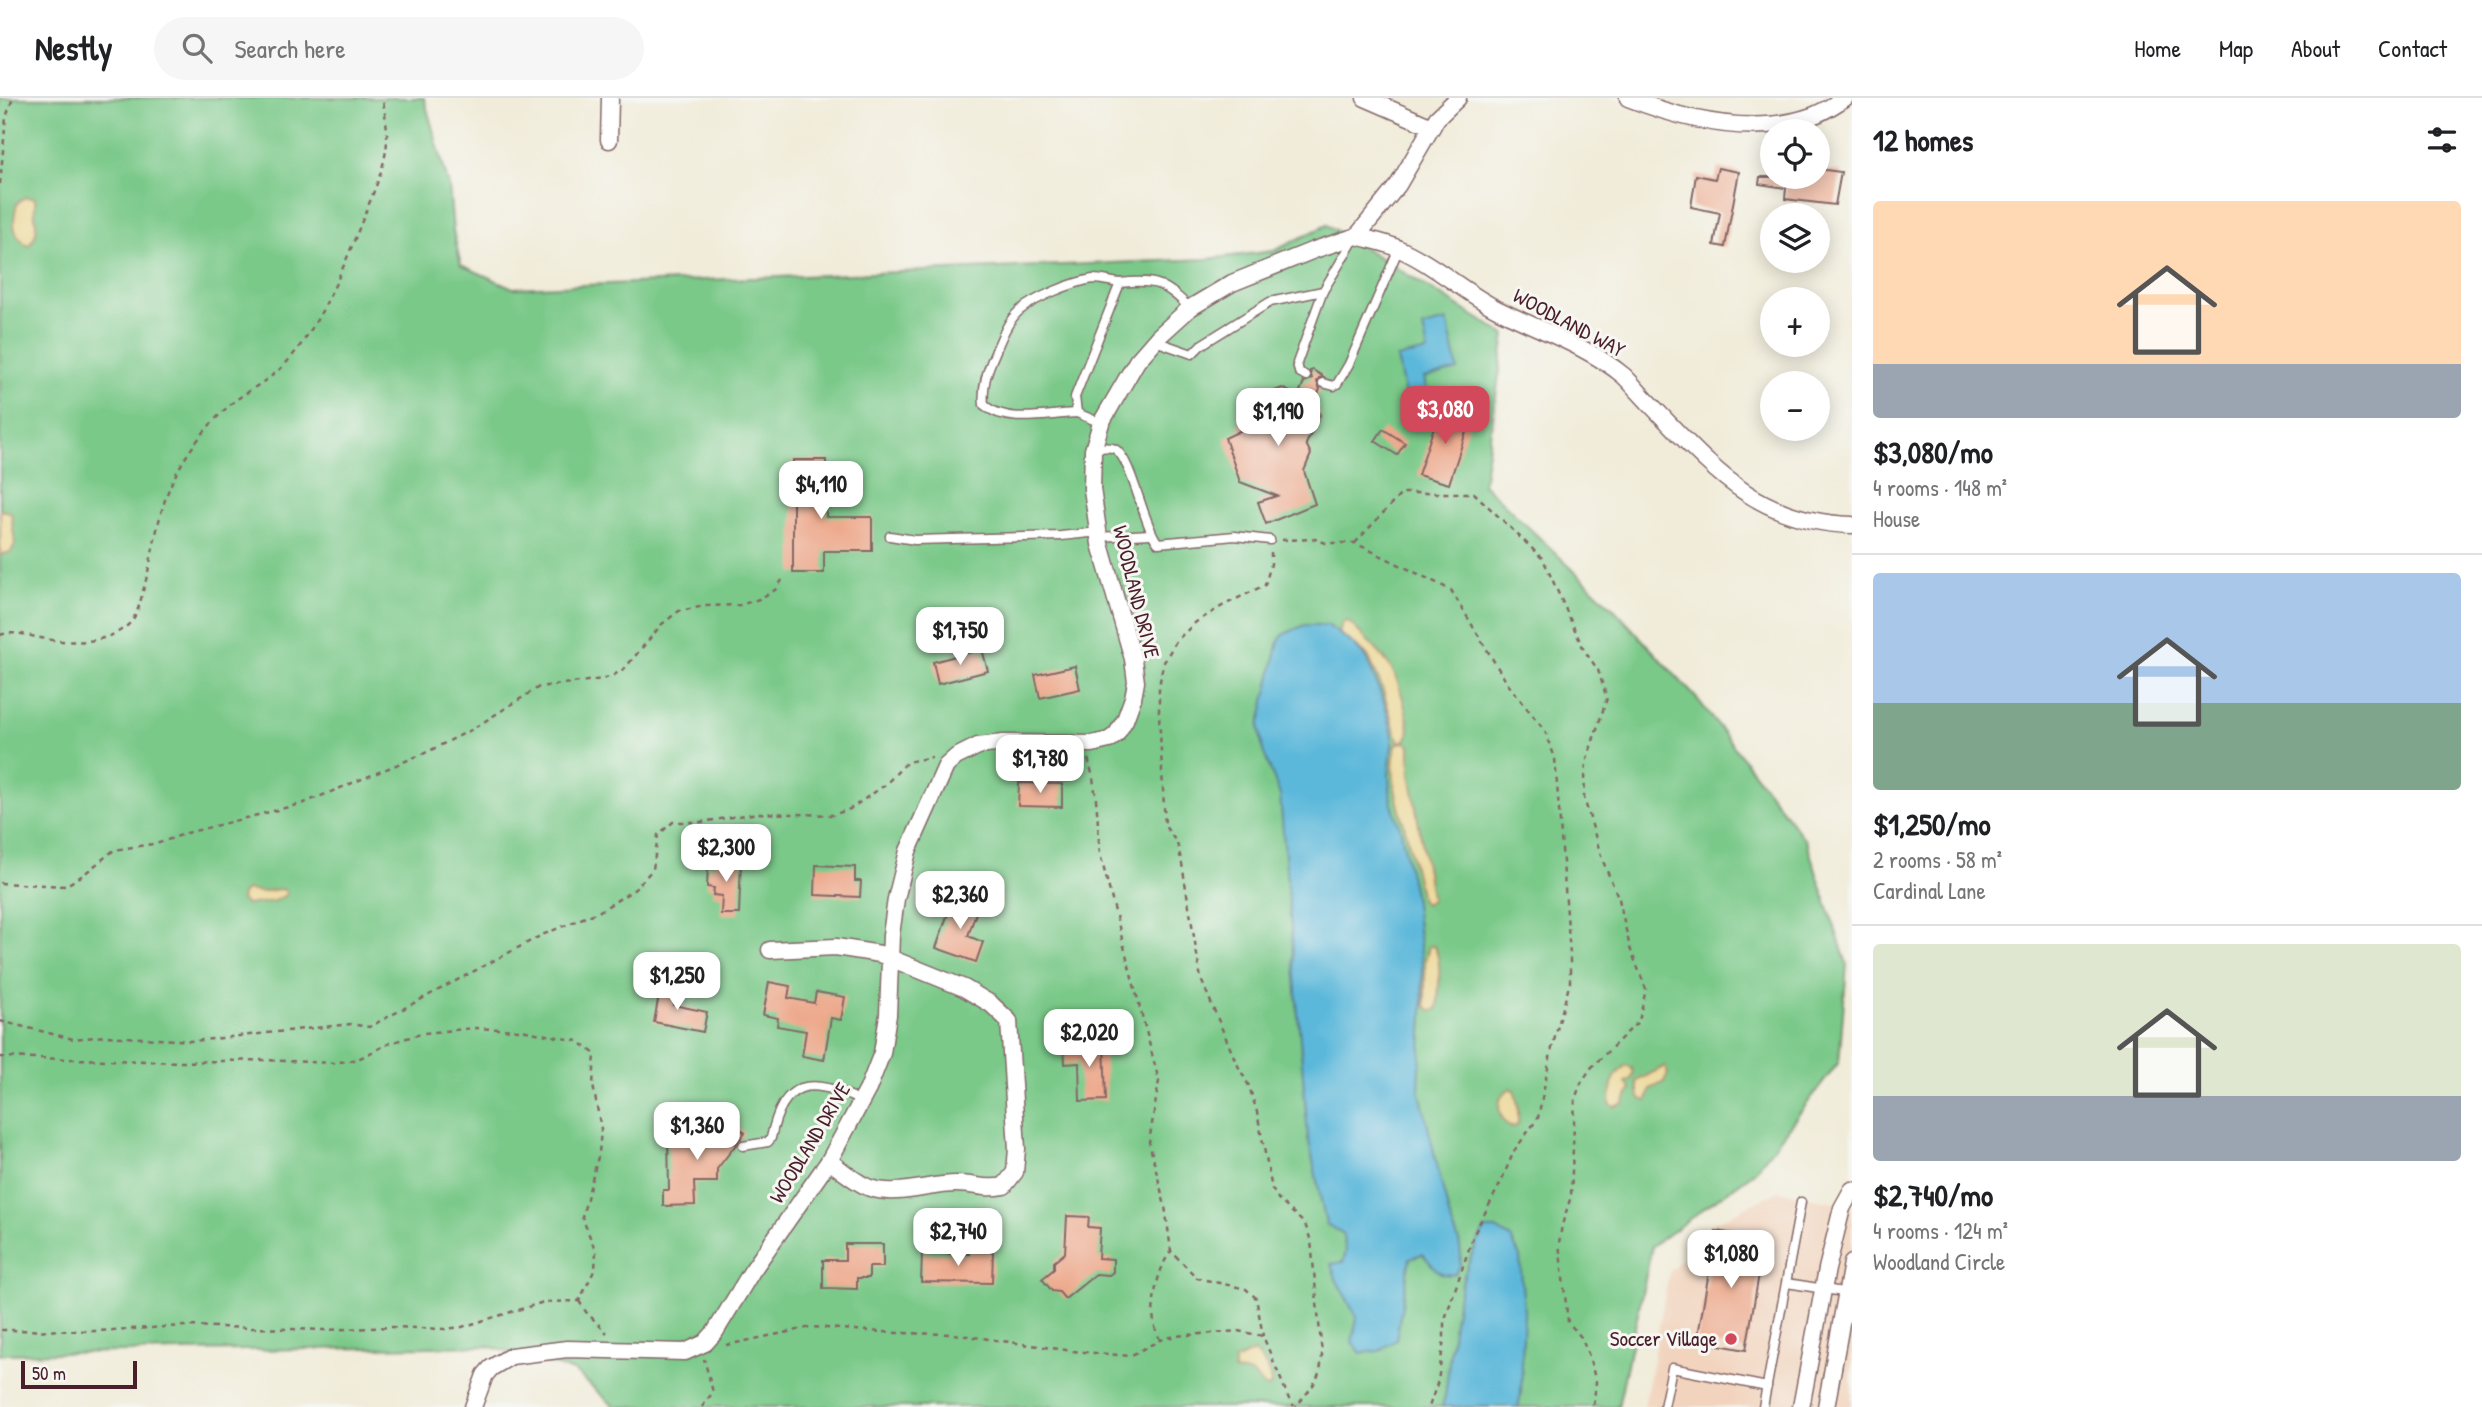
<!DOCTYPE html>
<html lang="en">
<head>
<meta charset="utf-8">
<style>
  :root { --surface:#fff; --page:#f6f6f6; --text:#202124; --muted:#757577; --line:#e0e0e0; --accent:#d1495b }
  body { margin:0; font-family:"Patrick Hand",sans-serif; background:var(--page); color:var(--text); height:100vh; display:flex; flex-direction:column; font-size:26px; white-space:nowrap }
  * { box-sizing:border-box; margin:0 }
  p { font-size:23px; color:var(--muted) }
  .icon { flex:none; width:38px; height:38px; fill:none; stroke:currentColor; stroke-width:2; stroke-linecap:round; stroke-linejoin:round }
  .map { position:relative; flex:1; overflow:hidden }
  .side { display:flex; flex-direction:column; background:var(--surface); width:630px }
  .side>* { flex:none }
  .buttons { position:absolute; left:1760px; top:21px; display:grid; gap:14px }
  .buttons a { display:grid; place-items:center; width:70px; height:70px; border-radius:50%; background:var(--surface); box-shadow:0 4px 18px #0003; font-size:35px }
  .scale { position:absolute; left:21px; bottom:18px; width:116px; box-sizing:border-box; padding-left:7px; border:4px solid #4a1f2b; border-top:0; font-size:19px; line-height:24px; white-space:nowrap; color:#4a1f2b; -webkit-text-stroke:5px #f6f6f2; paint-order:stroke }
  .price { position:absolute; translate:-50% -60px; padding:0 16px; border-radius:14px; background:#fff; color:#222; font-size:23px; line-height:46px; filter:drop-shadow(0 2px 4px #0008) }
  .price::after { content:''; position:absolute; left:50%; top:42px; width:21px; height:16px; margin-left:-10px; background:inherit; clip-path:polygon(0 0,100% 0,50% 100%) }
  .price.current { background:var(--accent); color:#fff }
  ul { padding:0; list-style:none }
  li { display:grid; align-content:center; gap:14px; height:371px; padding:0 21px }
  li+li { border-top:2px solid var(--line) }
  li span { display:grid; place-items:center; height:217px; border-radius:7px; color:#555 }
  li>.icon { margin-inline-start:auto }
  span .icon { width:126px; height:126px; fill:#fffc; stroke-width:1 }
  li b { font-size:30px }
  h2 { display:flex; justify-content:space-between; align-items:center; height:84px; padding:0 21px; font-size:30px }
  header { display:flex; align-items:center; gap:42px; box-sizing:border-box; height:98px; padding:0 35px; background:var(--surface); border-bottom:2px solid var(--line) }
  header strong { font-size:33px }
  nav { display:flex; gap:38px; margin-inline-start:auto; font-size:24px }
  .search { width:490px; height:63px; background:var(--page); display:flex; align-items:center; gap:18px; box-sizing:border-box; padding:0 24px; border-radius:38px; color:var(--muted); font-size:26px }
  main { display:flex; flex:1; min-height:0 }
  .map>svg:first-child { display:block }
  .built { fill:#f2d4be }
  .green { fill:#7ac989; stroke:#62745a; stroke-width:2 }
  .sand { fill:#eeda9e; stroke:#9c7c64; stroke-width:2 }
  .water { fill:#5cb8da; stroke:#536c82; stroke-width:2 }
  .building { fill:#eda88b }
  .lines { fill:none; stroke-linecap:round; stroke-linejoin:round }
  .service-casing { stroke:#846768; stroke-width:11 }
  .minor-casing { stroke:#846768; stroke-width:19 }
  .path { stroke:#846768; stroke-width:2.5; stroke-dasharray:5 5; stroke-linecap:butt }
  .service { stroke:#fff; stroke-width:8 }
  .minor { stroke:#fff; stroke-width:16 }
  .poi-dot { fill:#d1495b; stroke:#f6f6f2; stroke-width:2.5 }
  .labels { text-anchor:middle; stroke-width:6; stroke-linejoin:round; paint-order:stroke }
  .street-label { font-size:21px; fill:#4a1f2b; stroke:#f6f6f2 }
  .poi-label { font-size:21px; fill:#4a1f2b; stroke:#f6f6f2; text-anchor:end }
</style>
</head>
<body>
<header>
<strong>Nestly</strong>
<div class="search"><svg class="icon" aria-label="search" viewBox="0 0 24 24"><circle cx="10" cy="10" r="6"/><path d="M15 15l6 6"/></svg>Search here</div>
<nav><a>Home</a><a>Map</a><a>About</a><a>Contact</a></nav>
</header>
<main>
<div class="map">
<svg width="1852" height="1309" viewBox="0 0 1852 1309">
  <rect width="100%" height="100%" fill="#f6f6f2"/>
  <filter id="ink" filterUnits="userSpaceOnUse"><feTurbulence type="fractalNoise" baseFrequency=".0143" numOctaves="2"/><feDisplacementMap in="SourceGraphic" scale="14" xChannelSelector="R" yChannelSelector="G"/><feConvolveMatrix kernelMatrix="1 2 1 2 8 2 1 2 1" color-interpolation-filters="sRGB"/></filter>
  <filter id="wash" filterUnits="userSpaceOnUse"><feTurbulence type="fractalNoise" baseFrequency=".00686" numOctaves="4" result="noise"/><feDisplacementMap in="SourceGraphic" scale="28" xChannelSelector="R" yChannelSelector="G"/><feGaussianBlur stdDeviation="1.57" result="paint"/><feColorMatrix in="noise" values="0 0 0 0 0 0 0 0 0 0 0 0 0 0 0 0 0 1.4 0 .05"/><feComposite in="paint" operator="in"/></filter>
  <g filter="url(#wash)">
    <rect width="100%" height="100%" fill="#f1ecd9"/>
    <path class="built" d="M1779,1093l73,15v201h-208l25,-134 42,-49z"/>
    <path class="green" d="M0,0h424l25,88 4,45 8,34 52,23 695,-29 66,-8 53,-26 178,110 -22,149 130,124 86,93 107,140 41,123 -8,98 -85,110 -102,74 -34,161h-1003l-41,-36 -86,-25 -488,8z"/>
    <g class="sand">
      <path d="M25,99l10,1c1,6 -1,13 0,19 2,12 3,19 -7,29 -17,-13 -16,-23 -11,-43z"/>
      <path d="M0,412l11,2 4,32 -4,8 -11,3z"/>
      <path d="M1347,523c7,4 10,10 16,15 31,29 35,40 44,80 2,10 4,18 -3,25l-5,1 -3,-8 -14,-47 -14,-31 -29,-23 3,-10z"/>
      <path d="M1406,644l4,4v27l21,123v4l-6,4 -4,-3c-4,-22 -9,-44 -14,-65 -8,-30 -20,-62 -10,-93z"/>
      <path d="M279,791l6,1 2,4 -12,7 -29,4 -5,-5 1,-6 4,-4 15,2z"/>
      <path d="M1429,848h5c9,16 4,42 4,60l-2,4 -4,1 -7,-5v-46z"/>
      <path d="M1626,967l6,3 2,6 -4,7 -5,1 6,7 -8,15 -9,3 -4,-3c0,-19 2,-27 16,-39z"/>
      <path d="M1665,968l3,8 -5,9 -13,6 -3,12 -8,-2 -2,-18z"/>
      <path d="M1511,990l4,3 3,15v19l-7,3c-14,-11 -18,-30 0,-40z"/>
      <path d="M1254,1254c9,6 18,23 17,34l-5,2 -15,-15 -17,-2v-10z"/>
    </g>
    <g class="water">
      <path d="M1447,223l11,49 -34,8 4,17 -22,5 -9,-42 31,-7 -5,-24z"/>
      <path d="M1305,527h22l24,17 15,15 20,50 7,28 -4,41 2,25 10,30 13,63 8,68 1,53 -4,74 31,130 9,22 2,14 -1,11 -5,8c-16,4 -22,-8 -32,-20l-13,4 -14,82 -17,11 -18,2 -9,-11 5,-24 -21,-39 -5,-15 12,-2 3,-11 -4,-18 -16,-9 -18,-87 -28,-342 -17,-44 -4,-24 20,-86 5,-7z"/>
      <path d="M1485,1131h11l15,9 9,19 4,52 -3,85 -3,13h-76l3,-10c8,-60 7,-114 40,-168z"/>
    </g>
    <g id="blocks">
      <g class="building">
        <path d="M1718,70l21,4 -14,75 -11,-2 6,-32 -29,-6 5,-32 19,4z"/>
        <path d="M1818,71l23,3 -6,33 -50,-6 1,-11 -27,-4 1,-7h58z"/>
        <path d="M1313,272l11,7 -5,1 -2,4 3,7 -6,14 6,12 -14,29 5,10 -7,17 11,33 -49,20 -8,-22 19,-6 -37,-14 -15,-44 15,-7 -1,-6 11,-24 32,-13 16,8 6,-14 8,-3 -2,-8z"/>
        <path d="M1465,310l3,18 -19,58 -31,-9 20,-60z"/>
        <path d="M1383,331l22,14 -8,12 -22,-14z"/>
        <path d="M793,362h33v57h46v34h-48v22h-31z"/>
        <path d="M982,551l6,22 -50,13 -5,-22z"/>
        <path d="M1075,568l5,23 -40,9 -5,-23z"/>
        <path d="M1019,685l43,1v23l-44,-1z"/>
        <path d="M716,762l25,1 -2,53h-18l1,-18 -9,-1 1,-7 -7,-1 1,-21h8z"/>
        <path d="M816,767l39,2v14h6l-1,16 -45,-2z"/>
        <path d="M954,798l25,8 -11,32 15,6 -7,20 -40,-14z"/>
        <path d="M769,884l21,4 -2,12 26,5 2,-11 29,5 -4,23 -10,-2 -7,42 -22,-4 4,-25 -29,-5 1,-8 -15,-3z"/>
        <path d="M661,886l16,3 -3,18 33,7 -4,20 -49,-10z"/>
        <path d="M1104,945l2,57 -26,1 -1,-38 -14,1 -1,-20z"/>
        <path d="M726,1020l19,15 -28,36v13h-23l1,23 -32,1v-16h6l-1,-53 28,-1 8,10z"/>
        <path d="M1067,1118l22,1 -1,10 12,1 -2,30 15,1v13l-4,3 -13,-1 -31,25 -6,-7 -7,-1 -10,-12 12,-10v-7l11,-9z"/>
        <path d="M1716,1133l49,8 -19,111 -49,-9z"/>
        <path d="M845,1146h38v23h-14v11h-12v11l-34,-1v-28h22z"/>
        <path d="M969,1153l24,1 -1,31 -71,-1 1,-29 47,1z"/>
      </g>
    </g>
  </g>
  <g filter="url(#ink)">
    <use href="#blocks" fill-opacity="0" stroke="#846768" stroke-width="2"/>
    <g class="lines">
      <g class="service-casing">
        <g id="service">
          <path d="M1155,243l37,13 9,-9 69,-43 53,-11 32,-53"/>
          <path d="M1306,278l-7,-4 -2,-9 26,-72"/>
          <path d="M1323,285l11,3 3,-2 12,-20 50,-116"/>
          <path d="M1077,315c-29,1 -70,12 -93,-8 -2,-19 3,-34 11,-52 6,-14 12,-31 24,-42 15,-13 54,-29 74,-32 9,0 18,3 27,4"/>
          <path d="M1101,325l-24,-10 -2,-16 45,-114c37,-4 44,0 70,25"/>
          <path d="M1094,350c6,0 16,-2 21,1 17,10 28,76 43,94l77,-7 35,4"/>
          <path d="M890,438l25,4 146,-4 38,-4"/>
          <path d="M1099,439l51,-3"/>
          <path d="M743,1048l25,-4 3,-4c12,-59 39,-62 90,-37"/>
          <path d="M1787,1185l62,10"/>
          <path d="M1664,1309l8,-39 95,19"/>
          <path d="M1763,1309l38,-205"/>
        </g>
      </g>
      <g class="minor-casing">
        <g id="minor">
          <path d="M1365,0l67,29"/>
          <path d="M1628,0c56,22 125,39 184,18 12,-4 23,-12 33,-18"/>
          <path d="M609,42l1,-42"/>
          <path d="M1357,138c13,4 28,6 40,12 36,15 65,43 100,61 42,21 91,37 127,67 10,10 19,21 29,31 61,63 104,115 199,118"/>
          <path d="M770,852l66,-3 44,7 84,34 27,16 18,17 8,128 -2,23 -11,14c-20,4 -28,-2 -48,-2 -28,0 -59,13 -86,4 -14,-5 -28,-18 -41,-27"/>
          <path d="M473,1309l12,-32 6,-7 20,-12 56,-7 118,3 20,-9 10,-11 37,-61 77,-110 39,-72 14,-36 6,-38 3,-80 5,-36 12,-48 38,-85 10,-9 22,-11 25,-3 89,1 17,-4 7,-5 9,-15 8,-22 3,-16 -3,-23 -33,-115 -8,-55 1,-39 8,-27 36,-62 21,-24 32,-29 42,-25 82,-33 43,-14 41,-51 39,-67 21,-20"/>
          <path d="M1801,1309l26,-138 15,-61 10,-18"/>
          <path d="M1826,1309l26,-144"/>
        </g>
      </g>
      <g class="path">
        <path d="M0,86l6,-67 7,-19"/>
        <path d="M1282,442l33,-1 11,4h29l96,47 56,93 38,48 10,27 15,196v28l-18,66 -14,70 -24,33 -14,33 -26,50 -30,88v17l-6,42 -9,26"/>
        <path d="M1355,445l47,-50h72l69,66 41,91 14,20 5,16 4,12 -21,64 -2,36 18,61 17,40 11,49 16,41 -7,32 -48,47 -10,15 -6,16 -4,97 -9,29 -3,18 9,79 13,15 8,19 7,26 -3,25"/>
        <path d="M1271,454v12l-6,21 -41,20 -28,17 -20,19 -13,23 -4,23v27l6,112 12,17 5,21 19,115 35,83 13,24 8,26 15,77 7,11 26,24 6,17 11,113c-1,27 -11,33 -26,53"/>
        <path d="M0,537c16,-5 31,2 47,4 25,5 61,4 81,-14 9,-8 12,-22 15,-34 11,-37 14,-82 33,-117 14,-27 37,-56 60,-74 16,-12 38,-23 51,-38 36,-41 57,-96 77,-146 9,-23 22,-50 23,-76 1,-13 -3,-28 -4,-42"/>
        <path d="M1088,661c10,31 9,63 12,95l59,227 -10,61 16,64 6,45"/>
        <path d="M0,785l65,3 18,-11 31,-25 45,-7 28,-10 117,-30 121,-50 46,-23 68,-43 64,-8 11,-4 11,-7 37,-44 17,-13 26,-5 35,-1 19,-6 16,-9 8,-11"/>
        <path d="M0,923l73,18 33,-3 88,5 157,-17 18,3 173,-92 58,-24 35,-22 18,-20 5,-34 15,-13h28l57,-9 75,2 17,-6 35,-24 22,-23 25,-5"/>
        <path d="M0,959l181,5 82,-2 71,3 24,-4 32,-16 34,-10 50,-5 47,2 57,11 17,13 -2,31 8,44 -2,24 -17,64 14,35 -1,17 -16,32 -35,1 -82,25 -17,2 -53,-2 -67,3 -140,-4 -89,5 -96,-1"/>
        <path d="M579,1203l7,11 21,21"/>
        <path d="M1160,1242c-2,-5 -5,-11 -6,-17 -3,-21 4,-55 17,-72l26,27 49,11 10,9 7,38"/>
        <path d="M726,1247l86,-18 85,6 56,1 120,17 57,5 30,-16 15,-4 63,-5 25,5 26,63 5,7"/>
        <path d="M702,1309l11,-15 -9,-33"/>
      </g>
      <use href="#service" class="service"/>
      <use href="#minor" class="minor"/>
    </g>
  </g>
  <circle class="poi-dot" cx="1731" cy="1241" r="7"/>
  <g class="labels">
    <g class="street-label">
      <text transform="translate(1569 225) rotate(28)" y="7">WOODLAND WAY</text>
      <text transform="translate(1136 494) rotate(76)" y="7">WOODLAND DRIVE</text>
      <text transform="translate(810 1045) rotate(-59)" y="7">WOODLAND DRIVE</text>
    </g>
    <g class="poi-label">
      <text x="1717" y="1248">Soccer Village</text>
    </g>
  </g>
</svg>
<div class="buttons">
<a><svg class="icon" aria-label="locate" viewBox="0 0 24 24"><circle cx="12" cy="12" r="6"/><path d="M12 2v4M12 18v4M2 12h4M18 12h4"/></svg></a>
<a><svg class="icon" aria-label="layers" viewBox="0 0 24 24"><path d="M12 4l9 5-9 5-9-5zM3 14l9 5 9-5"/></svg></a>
<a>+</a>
<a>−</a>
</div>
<div class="scale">50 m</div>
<b class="price current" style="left:1445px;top:348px">$3,080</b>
<b class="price" style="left:1278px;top:350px">$1,190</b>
<b class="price" style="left:821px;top:423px">$4,110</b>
<b class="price" style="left:960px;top:569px">$1,750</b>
<b class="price" style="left:1040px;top:697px">$1,780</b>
<b class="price" style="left:726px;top:786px">$2,300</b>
<b class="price" style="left:960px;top:833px">$2,360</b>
<b class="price" style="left:677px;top:914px">$1,250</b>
<b class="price" style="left:1089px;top:971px">$2,020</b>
<b class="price" style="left:697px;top:1064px">$1,360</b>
<b class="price" style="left:958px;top:1170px">$2,740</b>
<b class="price" style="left:1731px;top:1192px">$1,080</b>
</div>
<section class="side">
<h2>12 homes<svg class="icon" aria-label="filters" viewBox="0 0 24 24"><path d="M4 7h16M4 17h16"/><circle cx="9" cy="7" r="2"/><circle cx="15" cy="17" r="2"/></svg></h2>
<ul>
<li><span style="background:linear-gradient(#ffd9b3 75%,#9aa5b1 0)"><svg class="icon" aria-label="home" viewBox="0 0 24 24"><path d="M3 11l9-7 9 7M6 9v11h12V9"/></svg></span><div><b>$3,080/mo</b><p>4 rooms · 148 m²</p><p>House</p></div></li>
<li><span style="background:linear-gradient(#a9c7e8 60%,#7fa58c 0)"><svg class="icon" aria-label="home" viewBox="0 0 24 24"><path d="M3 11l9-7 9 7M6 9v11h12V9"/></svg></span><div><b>$1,250/mo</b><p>2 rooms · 58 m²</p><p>Cardinal Lane</p></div></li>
<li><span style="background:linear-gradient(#dfe7d0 70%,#9aa5b1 0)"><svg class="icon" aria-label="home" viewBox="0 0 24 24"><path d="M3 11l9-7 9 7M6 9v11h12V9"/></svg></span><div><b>$2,740/mo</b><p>4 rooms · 124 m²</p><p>Woodland Circle</p></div></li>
</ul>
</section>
</main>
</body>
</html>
